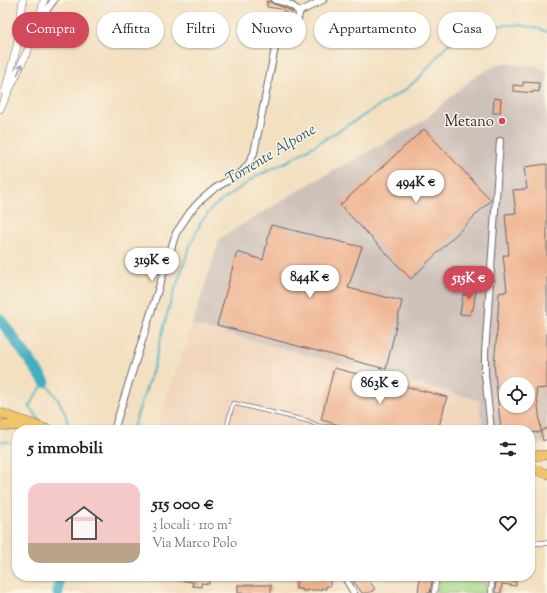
<!DOCTYPE html>
<html lang="it">
<head>
<meta charset="utf-8">
<style>
  :root { --surface:#fff; --page:#f6f6f6; --text:#202124; --muted:#757577; --line:#e0e0e0; --accent:#d1495b }
  body { margin:0; font-family:"Sorts Mill Goudy",serif; background:var(--page); color:var(--text); height:100vh; display:flex; flex-direction:column; font-size:15px; white-space:nowrap }
  * { box-sizing:border-box; margin:0 }
  p { font-size:13px; color:var(--muted) }
  .icon { flex:none; width:22px; height:22px; fill:none; stroke:currentColor; stroke-width:2; stroke-linecap:round; stroke-linejoin:round }
  .map { position:relative; flex:1; overflow:hidden }
  .details { position:absolute; left:12px; top:425px; width:523px; height:156px; display:flex; flex-direction:column; background:var(--surface); border-radius:16px; box-shadow:0 1px 3px #0004 }
  .details>* { flex:none }
  .hud { position:absolute; left:12px; top:12px; width:523px; height:36px; display:flex; gap:8px }
  .tools { position:absolute; left:499px; top:377px; display:grid; gap:8px }
  .tools a { display:grid; place-items:center; width:36px; height:36px; border-radius:50%; background:var(--surface); box-shadow:0 1px 3px #0004; font-size:20px }
  .price { position:absolute; translate:-50% -34px; padding:0 9px; border-radius:14px; background:#fff; color:#222; font-size:13px; line-height:26px; filter:drop-shadow(0 1px 2px #0008) }
  .price::after { content:''; position:absolute; left:50%; top:24px; width:12px; height:9px; margin-left:-6px; background:inherit; clip-path:polygon(0 0,100% 0,50% 100%) }
  .price.active { background:var(--accent); color:#fff }
  ul { padding:0; list-style:none }
  li { display:flex; align-items:center; gap:12px; height:100px; padding:0 16px }
  li+li { border-top:1px solid var(--line) }
  li span { display:grid; place-items:center; flex:none; width:112px; height:80px; border-radius:12px; color:#555 }
  li>.icon { margin-inline-start:auto }
  span .icon { width:48px; height:48px; fill:#fffc; stroke-width:1 }
  li b { font-size:17px }
  h2 { display:flex; justify-content:space-between; align-items:center; height:48px; padding:0 16px; font-size:17px }
  .tag { padding:0 14px; border-radius:18px; background:var(--surface); box-shadow:0 1px 3px #0004; font-size:14px; line-height:36px }
  .tag.active { background:var(--accent); color:#fff }
  .map>svg:first-child { display:block }
  .built { fill:#f1d5bd }
  .industrial { fill:#cec1ba; fill-rule:evenodd }
  .green { fill:#a6d988; stroke:#647e62 }
  .lines { fill:none; stroke-linecap:round; stroke-linejoin:round }
  .stream { stroke:#43afc0; stroke-width:2 }
  .river { stroke:#43afc0; stroke-width:11 }
  .building { fill:#eeb08d; fill-rule:evenodd }
  .service-casing { stroke:#6b646a; stroke-width:4.5 }
  .pedestrian-casing { stroke:#6b646a; stroke-width:6 }
  .minor-casing { stroke:#6b646a; stroke-width:8 }
  .tertiary-casing { stroke:#6b646a; stroke-width:8 }
  .primary-casing { stroke:#6b646a; stroke-width:10 }
  .service { stroke:#fff; stroke-width:3 }
  .pedestrian { stroke:#fff; stroke-width:4.5 }
  .minor { stroke:#fff; stroke-width:6 }
  .tertiary { stroke:#fff; stroke-width:7 }
  .primary { stroke:#f0c469; stroke-width:9 }
  .oneway { stroke:#9c9ca7 }
  .poi-dot { fill:#d1495b; stroke:#fcf5e5; stroke-width:1.5 }
  .labels { text-anchor:middle; stroke-width:3; stroke-linejoin:round; paint-order:stroke }
  .poi-label { font-size:15px; fill:#22223b; stroke:#fcf5e5; text-anchor:end }
  .water-label { font-size:16px; font-style:italic; fill:#2f5a70; stroke:#fcf5e5 }
</style>
</head>
<body>
<div class="map">
<svg width="547" height="593" viewBox="0 0 547 593">
  <rect width="100%" height="100%" fill="#fcf5e5"/>
  <filter id="ink" filterUnits="userSpaceOnUse"><feTurbulence type="fractalNoise" baseFrequency=".025" numOctaves="2"/><feDisplacementMap in="SourceGraphic" scale="8" xChannelSelector="R" yChannelSelector="G"/><feConvolveMatrix kernelMatrix="1 2 1 2 8 2 1 2 1" color-interpolation-filters="sRGB"/></filter>
  <filter id="wash" filterUnits="userSpaceOnUse"><feTurbulence type="fractalNoise" baseFrequency=".012" numOctaves="4" result="noise"/><feDisplacementMap in="SourceGraphic" scale="16" xChannelSelector="R" yChannelSelector="G"/><feGaussianBlur stdDeviation="0.9" result="paint"/><feColorMatrix in="noise" values="0 0 0 0 0 0 0 0 0 0 0 0 0 0 0 0 0 1.4 0 .05"/><feComposite in="paint" operator="in"/></filter>
  <g filter="url(#wash)">
    <rect width="100%" height="100%" fill="#f2e0c1"/>
    <path class="built" d="M192,325l287,75 4,30h-328z"/>
    <path class="industrial" d="M500,63l36,3 11,7v370l-17,3v-16h-47l-4,-30 -287,-75 28,-87 93,-56 109,-60 49,-43zM506,384h22v22h-22z"/>
    <path class="green" d="M440,576h15l3,3 29,5 -1,9h-49z"/>
    <g class="lines">
      <g class="stream">
        <path d="M40,421l-11,-15 5,-8 11,-16c8,10 20,26 22,38 0,3 0,7 0,10"/>
        <path d="M132,430l21,-61 16,-62 21,-61 11,-24 12,-15 42,-30 35,-17 60,-36 56,-35 13,-11 28,-33 37,-17 22,-3h15l19,4 7,3"/>
        <path d="M0,441l9,1"/>
      </g>
      <g class="river">
        <path d="M0,319l45,63"/>
        <path d="M58,593l1,-17"/>
      </g>
    </g>
    <g id="blocks">
      <g class="building">
        <path d="M267,1l4,1 3,2 12,4 6,4v2l-3,2 -8,-7 -14,-2z"/>
        <path d="M523,82l16,1v9l-6,-1v2l-20,-2v-6l10,1z"/>
        <path d="M494,98l7,1 -1,14h-7z"/>
        <path d="M424,129l67,71 -80,79 -71,-74z"/>
        <path d="M547,164v224l-11,1 5,42 6,-3v11l-4,2 -2,-9 -11,1v-3h-29l-7,-65 3,-34 2,-38 6,-1v-1h2l-4,-36h6l-4,-41 11,-1 -3,-23 14,-1 -3,-22zM506,384h22v22h-22z"/>
        <path d="M271,225l91,22 -14,41 54,13 -16,68 -169,-44 20,-73 26,8z"/>
        <path d="M471,282l6,1 -4,27h-2l-1,5 -10,-1 3,-20 6,1z"/>
        <path d="M334,368l113,29 -9,33h-79l-38,-10z"/>
        <path d="M172,576h38l-1,8 -8,-1v4l-9,-1 1,-4 -21,-3z"/>
        <path d="M350,576h16l9,13 -6,4h-7z"/>
        <path d="M420,576h13l-3,17h-12z"/>
        <path d="M494,576h10l-1,4 13,1v5l-14,-2 -1,9h-6l1,-13z"/>
        <path d="M296,579h7v1l27,-1v7h-4v3l-5,-1v2h-14v1h-5v-2h-6z"/>
        <rect x="238" y="585" width="33" height="8"/>
      </g>
    </g>
  </g>
  <g filter="url(#ink)">
    <use href="#blocks" fill-opacity="0" stroke="#6b646a" stroke-width="1"/>
    <g class="lines">
      <g class="service-casing">
        <path id="service" d="M226,430l7,-27 75,18 11,5 18,1 10,3"/>
      </g>
      <g class="pedestrian-casing">
        <g id="pedestrian">
          <path d="M530,543h17"/>
          <path d="M459,576l33,4 -1,13"/>
          <path d="M434,593l3,-17"/>
        </g>
      </g>
      <g class="minor-casing">
        <g id="minor">
          <path d="M299,12l24,-12"/>
          <path d="M40,21l6,-10 8,-11"/>
          <path d="M114,430l62,-197 14,-21 10,-11 14,-12 28,-17 7,-9 5,-10 21,-105c2,-5 4,-10 7,-14 8,-9 17,-9 17,-22 -7,-8 -14,-10 -24,-12"/>
          <path d="M491,430l-6,-55v-22l15,-212"/>
          <path d="M344,576l10,17"/>
        </g>
      </g>
      <g class="tertiary-casing">
        <g id="tertiary">
          <path d="M5,92l12,-46 6,-46"/>
          <path d="M0,109l28,-59 9,-22 7,-28"/>
        </g>
      </g>
      <g class="primary-casing">
        <g id="primary">
          <path d="M0,413l49,17"/>
          <path d="M0,425l33,2"/>
          <path d="M530,456l17,-1"/>
          <path d="M530,468l10,3 7,3"/>
        </g>
      </g>
      <use href="#service" class="service"/>
      <use href="#pedestrian" class="pedestrian"/>
      <use href="#minor" class="minor"/>
      <use href="#tertiary" class="tertiary"/>
      <use href="#primary" class="primary"/>
    </g>
    <defs><path id="oneway-shaft" d="M-6 0H5M1.5-3L5.5 0L1.5 3" fill="none" stroke-width="1.6" stroke-linecap="round" stroke-linejoin="round"/></defs>
    <use class="oneway" href="#oneway-shaft" transform="translate(20 69) rotate(-65)"/>
  </g>
  <circle class="poi-dot" cx="502" cy="121" r="4"/>
  <g class="labels">
    <g class="poi-label">
      <text x="494" y="126">Metano</text>
    </g>
    <g class="water-label">
      <text transform="translate(270 153) rotate(-31)" y="6">Torrente Alpone</text>
    </g>
  </g>
</svg>
<div class="tools">
<a><svg class="icon" aria-label="locate" viewBox="0 0 24 24"><circle cx="12" cy="12" r="6"/><path d="M12 2v4M12 18v4M2 12h4M18 12h4"/></svg></a>
</div>
<b class="price" style="left:416px;top:204px">494K €</b>
<b class="price" style="left:152px;top:282px">319K €</b>
<b class="price" style="left:310px;top:299px">844K €</b>
<b class="price active" style="left:469px;top:300px">515K €</b>
<b class="price" style="left:380px;top:405px">863K €</b>
<div class="hud">
<a class="tag active">Compra</a>
<a class="tag">Affitta</a>
<a class="tag">Filtri</a>
<a class="tag">Nuovo</a>
<a class="tag">Appartamento</a>
<a class="tag">Casa</a>
</div>
<section class="details">
<h2>5 immobili<svg class="icon" aria-label="filters" viewBox="0 0 24 24"><path d="M4 7h16M4 17h16"/><circle cx="9" cy="7" r="2"/><circle cx="15" cy="17" r="2"/></svg></h2>
<ul>
<li><span style="background:linear-gradient(#f6c9c9 75%,#b9a48a 0)"><svg class="icon" aria-label="home" viewBox="0 0 24 24"><path d="M3 11l9-7 9 7M6 9v11h12V9"/></svg></span><div><b>515 000 €</b><p>3 locali · 110 m²</p><p>Via Marco Polo</p></div><svg class="icon" aria-label="heart" viewBox="0 0 24 24"><path d="M12 20l-8-8c-3-5 5-10 8-4 3-6 11-1 8 4z"/></svg></li>
</ul>
</section>
</div>
</body>
</html>
